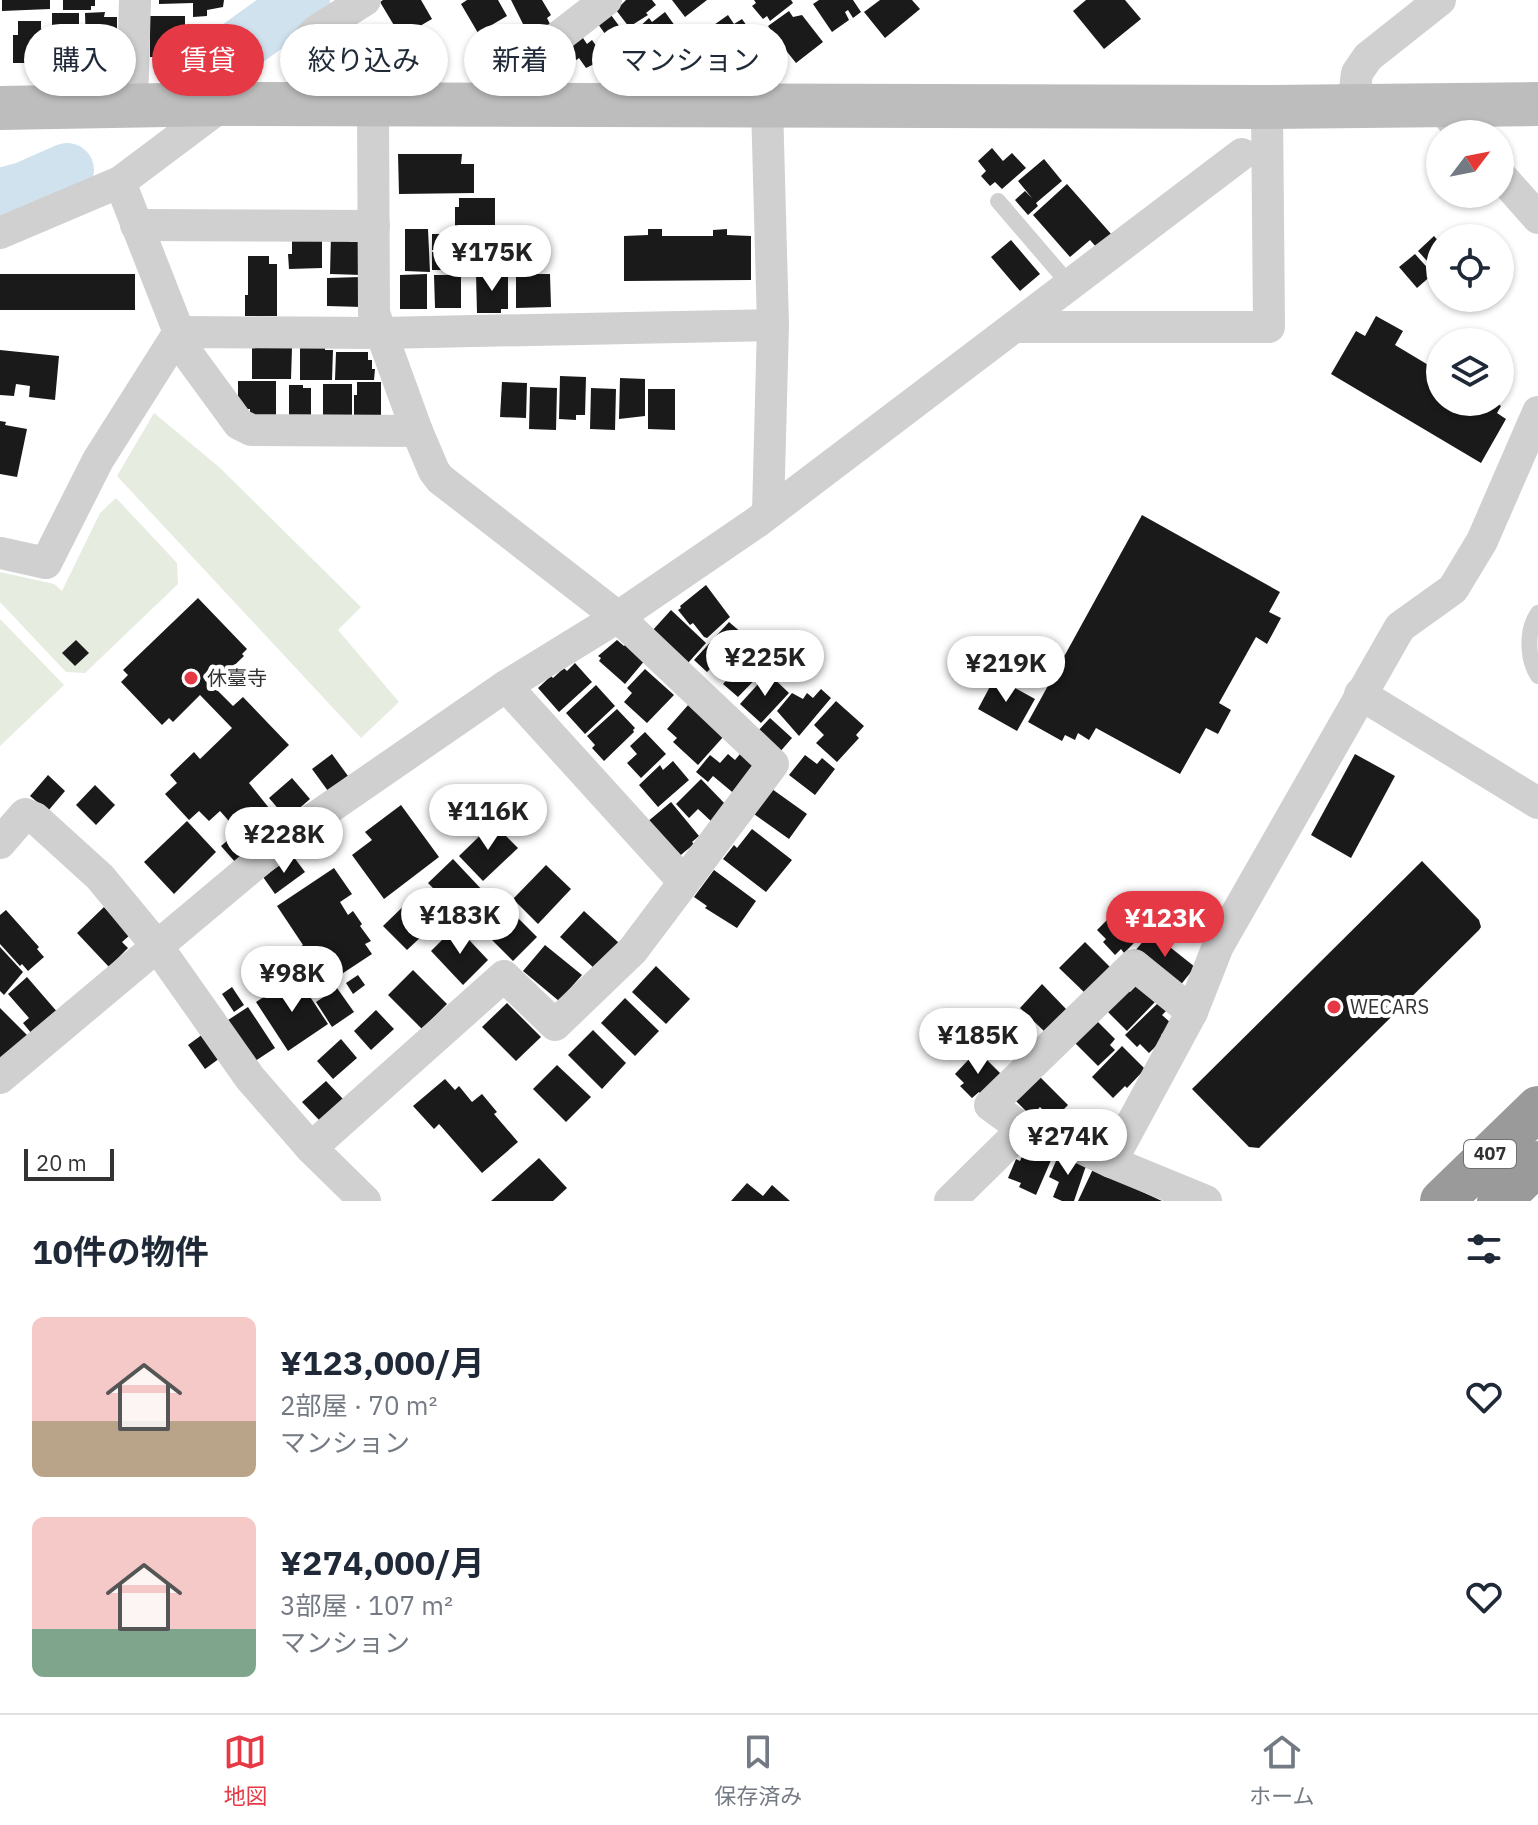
<!DOCTYPE html>
<html lang="ja">
<head>
<meta charset="utf-8">
<style>
  :root { --surface:#fff; --page:#f2f2f3; --text:#1f2937; --muted:#747a83; --line:#e0e1e3; --accent:#e63946 }
  body { margin:0; font-family:"IBM Plex Sans","Noto Sans JP",sans-serif; background:var(--page); color:var(--text); height:100vh; display:flex; flex-direction:column; font-size:30px; white-space:nowrap }
  * { box-sizing:border-box; margin:0 }
  p { font-size:26px; color:var(--muted) }
  .icon { flex:none; width:44px; height:44px; fill:none; stroke:currentColor; stroke-width:2; stroke-linecap:round; stroke-linejoin:round }
  .map { position:relative; height:1201px; overflow:hidden }
  .side { display:flex; flex-direction:column; background:var(--surface); flex:1 }
  .side>* { flex:none }
  .top-card { position:absolute; left:24px; top:24px; width:800px; height:72px; display:flex; gap:16px }
  .needle { width:52px; rotate:58deg }
  .tools { position:absolute; left:1426px; top:120px; display:grid; gap:16px }
  .tools a { display:grid; place-items:center; width:88px; height:88px; border-radius:50%; background:var(--surface); box-shadow:0 2px 6px #0004; font-size:40px }
  .scale { position:absolute; left:24px; bottom:20px; width:90px; box-sizing:border-box; padding-left:8px; border:4px solid #333; border-top:0; font-size:22px; line-height:28px; white-space:nowrap; color:#333; -webkit-text-stroke:6px #fff; paint-order:stroke }
  .price { position:absolute; translate:-50% -68px; padding:0 18px; border-radius:28px; background:#fff; color:#222; font-size:26px; line-height:52px; filter:drop-shadow(0 2px 4px #0008) }
  .price::after { content:''; position:absolute; left:50%; top:48px; width:24px; height:18px; margin-left:-12px; background:inherit; clip-path:polygon(0 0,100% 0,50% 100%) }
  .price.on { background:var(--accent); color:#fff }
  ul { padding:0; list-style:none }
  li { display:flex; align-items:center; gap:24px; height:200px; padding:0 32px }
  li span { display:grid; place-items:center; flex:none; width:224px; height:160px; border-radius:12px; color:#555 }
  li>.icon { margin-inline-start:auto }
  span .icon { width:96px; height:96px; fill:#fffc; stroke-width:1 }
  li b { font-size:34px }
  h2 { display:flex; justify-content:space-between; align-items:center; height:96px; padding:0 32px; font-size:34px }
  .chip { padding:0 28px; border-radius:36px; background:var(--surface); box-shadow:0 2px 6px #0004; font-size:28px; line-height:72px }
  .chip.on { background:var(--accent); color:#fff }
  .tabs { display:flex; justify-content:space-around; align-items:center; height:112px; border-top:2px solid var(--line); background:var(--surface); font-size:22px; color:var(--muted) }
  .tabs a { display:grid; justify-items:center; gap:4px }
  .tabs .on { color:var(--accent) }
  .map>svg:first-child { display:block }
  .green { fill:#e6ecdf }
  .lines { fill:none; stroke-linecap:round; stroke-linejoin:round }
  .river { stroke:#cfe2ee; stroke-width:54 }
  .building { fill:#1a1a1a }
  .lane { stroke:#d0d0d0; stroke-width:16 }
  .street { stroke:#d0d0d0; stroke-width:32 }
  .secondary { stroke:#bdbdbd; stroke-width:44 }
  .highway { stroke:#9a9a9a; stroke-width:44 }
  .poi-dot { fill:#e63946; stroke:#fff; stroke-width:3 }
  .labels { text-anchor:middle; stroke-width:8; stroke-linejoin:round; paint-order:stroke }
  .shield { fill:#fff; stroke:#707070; stroke-width:2 }
  .shield-label { font-size:18px; font-weight:bold; fill:#333 }
  .poi-label { font-size:20px; fill:#333; stroke:#fff; text-anchor:start }
</style>
</head>
<body>
<div class="map">
<svg width="1538" height="1201" viewBox="0 0 1538 1201">
  <rect width="100%" height="100%" fill="#fff"/>
  <g class="green">
    <path d="M154,413l65,54 142,140 -23,23 61,72 -38,36 -244,-262z"/>
    <path d="M116,498l61,65 1,21 -93,89 -19,-1 -66,-70v-30l54,12 8,7 38,-78z"/>
    <path d="M0,619l64,66 -64,61z"/>
  </g>
  <g class="lines">
    <g class="river">
      <path d="M232,51l71,-51"/>
      <path d="M0,195l24,-6 43,-19"/>
    </g>
  </g>
  <g class="building">
    <path d="M2,0h48v9l-48,2z"/>
    <path d="M63,0h32v6h-4v4h-28z"/>
    <path d="M159,0h65l-1,7 -16,3v6l-14,1v-14l-34,1z"/>
    <path d="M383,0h38l11,19 -31,18 -21,-35z"/>
    <path d="M467,0h31l9,16 -29,17 -17,-29z"/>
    <path d="M511,0h31l9,15 -4,3 4,8 -21,12z"/>
    <path d="M626,0h26l4,5 -10,8 2,2 -19,12 -13,-17z"/>
    <path d="M672,0h35l-22,17z"/>
    <path d="M754,0h37l2,3 -23,18 -3,-5 -4,3 -11,-13 4,-3z"/>
    <path d="M819,0h34l8,12 -8,6 -5,-8 -3,2 4,8 -17,12 -19,-28z"/>
    <path d="M880,0h32l8,9 -35,29 -21,-26z"/>
    <path d="M1086,0h39l16,19 -37,30 -31,-38z"/>
    <path d="M789,11l4,6 9,-2 21,27 -27,21 -12,-15 -3,2 -4,-7 2,-2 -11,-15z"/>
    <path d="M105,12l-1,5h13v36h-20v-4h-11l-1,-36z"/>
    <path d="M665,12l13,18 -9,7 2,2 -23,18 -11,-14 4,-4 -6,-8 14,-13 3,4z"/>
    <path d="M52,13h27v12h5l-1,24h-11v5h-20z"/>
    <path d="M611,15l32,43 -12,9 -5,-7 -10,7 -10,-13 5,-5 -6,-9 3,-2 -10,-14z"/>
    <path d="M728,15l6,9 8,-5 27,38 -11,8 -5,-7 -10,8 -9,-13 -3,2 -20,-28z"/>
    <path d="M150,16h35v26l-12,10h-4l1,5h-20z"/>
    <path d="M18,21h23v8l8,5v12h-8v14l-6,-1v4h-22v-28h5z"/>
    <path d="M345,24l21,34 -20,12 -4,-7 -9,5 -8,-13 4,-2 -8,-14z"/>
    <path d="M388,25l18,32 -16,9 -2,-2 -13,4 -13,-28z"/>
    <path d="M691,25l25,32 -14,9 -4,-5 -11,7 -7,-11 -3,2 -10,-15z"/>
    <path d="M581,35l6,9 5,-4 15,21 -8,6 -3,-4 -10,5 -7,-10 -8,6 -11,-14z"/>
    <path d="M992,148l11,13 9,-8 14,15 -24,21 -7,-7 -5,4 -9,-10 5,-5 -8,-10z"/>
    <path d="M398,154h64l-1,10h13v29l-75,1z"/>
    <path d="M1044,159l18,22 -26,22 2,3 -10,9 -13,-15 10,-9 7,7 -14,-17z"/>
    <path d="M1067,184l45,51 -15,13 -7,-8 -20,17 -37,-42z"/>
    <path d="M459,198h36v72h-41v-26h25v-13h-24v-24h4z"/>
    <path d="M405,229h23l2,43 -25,-1z"/>
    <path d="M648,229h14v7h51v-6l14,-1v6l24,1v44l-127,1v-45l24,-1z"/>
    <rect x="432" y="234" width="11" height="16"/>
    <path d="M331,235l20,7h11v33l-32,-1z"/>
    <path d="M1434,236l6,7v26l-3,3 -19,-21z"/>
    <path d="M292,237h30v31l-33,1 -1,-15h4z"/>
    <path d="M1011,240l29,34 -20,17 -29,-34z"/>
    <rect x="432" y="252" width="11" height="18"/>
    <path d="M1415,254l18,20 -16,14 -18,-21z"/>
    <path d="M248,256h21v8h8v52h-32v-21h3z"/>
    <rect x="0" y="274" width="135" height="36"/>
    <path d="M427,274v35h-27v-34z"/>
    <path d="M476,274h32v35h-7v4h-24z"/>
    <path d="M516,274h34l1,33 -35,1z"/>
    <path d="M434,275h27v33h-26z"/>
    <path d="M361,277l1,30 -35,-1v-28z"/>
    <path d="M1376,316l27,15 -8,14 45,27v30h55l6,4 -4,7 9,6 -25,44 -150,-89 25,-43 9,5z"/>
    <path d="M300,346h25v4h8l-1,30h-32z"/>
    <path d="M292,347l-1,32h-39v-31z"/>
    <path d="M0,350l59,6 -4,44 -26,-3 1,-11 -14,-2 -2,12 -14,-1z"/>
    <path d="M336,352h32v8h4v9h3l-1,11h-39z"/>
    <path d="M560,376l26,1 -1,38h-9v5l-17,-1z"/>
    <path d="M620,378l25,1v37l-26,3z"/>
    <path d="M238,381h38v37h-26v-9h-9l-3,-3z"/>
    <path d="M357,382h24v34h-27v-21h3z"/>
    <path d="M502,382l25,1 -1,35 -26,-1z"/>
    <rect x="323" y="384" width="29" height="33"/>
    <path d="M289,385h14v3h8v29h-22z"/>
    <path d="M530,387l27,1 -1,42 -27,-1z"/>
    <path d="M591,388l25,1 -1,41 -25,-1z"/>
    <path d="M648,389h27v41l-27,-1z"/>
    <path d="M0,421l6,1 -1,3 22,4 -10,48 -17,-3z"/>
    <path d="M1142,515l138,77 -11,20 12,6 -14,26 -11,-7 -37,66 12,7 -13,24 -12,-6 -26,46 -84,-46 -7,12 -11,-7 -3,7 -10,-5 -3,6 -34,-19z"/>
    <path d="M706,585l24,32 -23,21 -3,-1 -11,-14 -3,2 -12,-15 3,-2 -1,-2z"/>
    <path d="M198,598l49,51 -5,5 2,2 -31,30 20,20 10,-9 46,48 -40,38 28,35 3,-2 5,6 -49,41 -15,-17 13,-11 -2,-2 4,-4 -16,-18 -11,10 -10,-10 -10,9 -24,-26 12,-11 -7,-8 24,-23 6,7 32,-31 -32,-33 -27,27 -4,-4 -7,7 -41,-43 7,-7 -5,-5z"/>
    <path d="M671,610l35,33 -18,20 -36,-32z"/>
    <path d="M729,622l21,18 -26,28 -7,-6 -10,10 -13,-12z"/>
    <path d="M76,640l13,13 -14,13 -13,-13z"/>
    <path d="M617,640l7,6 3,-3 19,16 -21,25 -26,-23 2,-3 -3,-2z"/>
    <path d="M749,647l20,18 -31,32 -15,-13 14,-15 -5,-4z"/>
    <path d="M575,663l17,19 -33,30 -21,-24 13,-12 2,2 11,-10 3,3z"/>
    <path d="M645,669l29,26 -27,28 -23,-21 8,-9 -5,-5z"/>
    <path d="M768,673l21,20 -28,30 -21,-19z"/>
    <path d="M995,677l40,22 -18,32 -39,-22z"/>
    <path d="M596,685l19,21 -30,28 -19,-21z"/>
    <path d="M821,689l10,9 -32,38 -22,-25 15,-18 11,6 4,-6 6,5z"/>
    <path d="M836,701l28,25 -8,9 3,3 -22,24 -21,-19 8,-8 -10,-10z"/>
    <path d="M689,704l35,32 -26,29 -25,-23 4,-4 -10,-9z"/>
    <path d="M617,709l18,19 -2,2 1,2 -30,29 -12,-13 3,-3 -8,-9z"/>
    <path d="M770,718l22,20 -13,15 -23,-20z"/>
    <path d="M645,732l21,22 -25,24 -14,-15 10,-9 -7,-8z"/>
    <path d="M332,754l16,22 -20,15 -16,-22z"/>
    <path d="M728,754l7,6 5,-6 13,11 -16,31 -24,-20 -5,6 -12,-10 14,-17 10,8z"/>
    <path d="M1355,754l40,22 -44,82 -40,-23z"/>
    <path d="M805,755l12,9 5,-6 13,11 -20,26 -26,-20z"/>
    <path d="M673,761l16,19 -31,27 -19,-22 21,-20 3,5z"/>
    <path d="M48,775l17,16 -17,20 -18,-15z"/>
    <path d="M292,778l18,21 -23,20 -18,-21z"/>
    <path d="M701,779l27,28 -16,15 -14,-13 -9,9 -13,-14z"/>
    <path d="M95,785l20,20 -19,20 -20,-20z"/>
    <path d="M772,789l35,25 -18,25 -35,-25z"/>
    <path d="M671,802l28,34 -7,6 2,2 -18,15 -30,-36z"/>
    <path d="M401,805l38,52 -55,42 -32,-44 20,-15 -7,-8z"/>
    <path d="M187,821l29,31 -42,42 -30,-32z"/>
    <path d="M493,823l25,25 -35,33 -24,-25z"/>
    <path d="M752,829l40,31 -26,32 -43,-33 11,-14 3,3z"/>
    <path d="M293,856l12,16 -30,22 -12,-17z"/>
    <path d="M453,859l31,33 -24,24 -32,-33z"/>
    <path d="M1422,861l57,59 2,7 -2,3 -220,218 -10,-1 -57,-58z"/>
    <path d="M546,865l25,24 -33,35 -25,-25z"/>
    <path d="M334,868l18,26 -12,8 8,13 5,-4 9,13 -2,2 11,15 -6,3 7,10 -47,31 -12,-18 -4,3 -14,-20 8,-5 -26,-39z"/>
    <path d="M714,870l42,31 -19,27 -32,-20 2,-2 -13,-9z"/>
    <path d="M417,893l24,25 -34,32 -24,-24z"/>
    <path d="M504,904l33,33 -24,24 -33,-33z"/>
    <path d="M104,907l26,28 -8,7 6,6 -19,19 -32,-34z"/>
    <path d="M1120,907l25,25 -21,21 -3,-4 -6,6 -12,-13 3,-3 -9,-9z"/>
    <path d="M6,910l33,37 -2,2 7,8 -16,14 -6,-7 -2,2 -20,-22v-29z"/>
    <path d="M584,911l35,32 -24,26 -35,-32z"/>
    <path d="M456,926l32,34 -25,25 -32,-34z"/>
    <path d="M1151,932l44,35 -16,20 -45,-35z"/>
    <path d="M1085,942l25,25 -25,26 -26,-25z"/>
    <path d="M545,945l37,30 -23,26 -36,-30z"/>
    <path d="M0,947l23,25 -19,23 -4,-4z"/>
    <path d="M656,966l34,33 -24,25 -34,-32z"/>
    <path d="M413,970l34,34 -25,25 -34,-34z"/>
    <path d="M358,975l7,10 -12,9 -7,-11z"/>
    <path d="M27,977l32,37 -23,25 -13,-16 6,-5 -21,-24z"/>
    <path d="M299,980l29,44 -40,27 -32,-49 29,-19 3,4z"/>
    <path d="M1042,984l25,26 -22,22 -25,-24z"/>
    <path d="M1137,985l18,17 -28,29 -23,-23 21,-21 5,5z"/>
    <path d="M232,987l12,18 -10,7 -12,-18z"/>
    <path d="M337,988l17,24 -22,15 -16,-25z"/>
    <path d="M625,998l34,33 -24,25 -34,-33z"/>
    <path d="M1159,1002l8,8 -5,5 10,9 -11,11 3,3 -15,15 -9,-9 -3,3 -12,-12z"/>
    <path d="M507,1003l34,34 -25,24 -34,-34z"/>
    <path d="M248,1007l27,41 -23,15 -27,-41z"/>
    <path d="M0,1008l28,28 -28,29z"/>
    <path d="M376,1010l18,19 -23,21 -17,-19z"/>
    <path d="M1012,1014l21,20 -6,6 4,4 -15,18 -21,-23 8,-8 -4,-4z"/>
    <path d="M1094,1018l21,21 -5,6 5,5 -17,16 -28,-28z"/>
    <path d="M593,1030l33,33 -24,26 -34,-34z"/>
    <path d="M203,1034l17,24 -15,11 -17,-24z"/>
    <path d="M341,1039l16,19 -24,21 -16,-18z"/>
    <path d="M1122,1046l23,23 -18,19 -2,-2 -12,12 -21,-21z"/>
    <path d="M982,1055l20,20 -20,21 -3,-4 -7,6 -12,-12 4,-3 -9,-9 16,-17 5,5z"/>
    <path d="M557,1065l34,32 -25,25 -33,-33z"/>
    <path d="M1037,1074l31,31 -15,15 -13,-13 -9,9 -18,-18z"/>
    <path d="M445,1079l10,11 4,-4 13,16 10,-8 15,18 -3,2 24,28 -36,31 -43,-49 -5,5 -21,-23z"/>
    <path d="M326,1081l17,18 -23,22 -18,-19z"/>
    <path d="M1041,1145l14,6 -19,44 -17,-8 2,-4 -13,-5 8,-19 4,2 7,-15 11,5z"/>
    <path d="M1060,1152l27,11 -13,38h-12l-9,-4 6,-15 -10,-5z"/>
    <path d="M539,1158l28,30 -14,13h-62z"/>
    <path d="M1093,1169l69,32h-84z"/>
    <path d="M747,1183l16,13 9,-11 18,16h-59z"/>
  </g>
  <g class="lines">
    <g class="lane">
      <path d="M998,201l72,84"/>
      <path d="M1538,613c-12,17 -11,46 0,63"/>
    </g>
    <g class="street">
      <path d="M132,105l3,-105"/>
      <path d="M303,105l2,-62 11,-12 49,-31"/>
      <path d="M1439,105l25,29"/>
      <path d="M533,106l-1,-35 7,-19 67,-52"/>
      <path d="M1353,106l4,-33 11,-16 72,-57"/>
      <path d="M1500,175l38,43"/>
      <path d="M120,182l67,171 52,71 12,6 166,1"/>
      <path d="M136,225l238,1"/>
      <path d="M0,233l120,-51 104,-78"/>
      <path d="M1015,327h254l-2,-220"/>
      <path d="M768,513l5,-188"/>
      <path d="M0,553l46,10 52,-103 81,-128 202,1 392,-8 -6,-220"/>
      <path d="M506,686l178,196"/>
      <path d="M1360,694l178,109"/>
      <path d="M0,843l25,-29 10,4 65,59 57,69 93,132 61,70 54,53"/>
      <path d="M0,1078l290,-243 216,-149 112,-69 139,-95 485,-368"/>
      <path d="M1023,1129l-33,-24 144,-140 58,47"/>
      <path d="M311,1148l193,-172 51,49 78,-75 140,-186 -155,-147 -178,-138 -6,-8 -17,-40 -43,-118 -1,-207"/>
      <path d="M1111,1162l81,-150 26,-66 182,-319 53,-38 29,-48 56,-129"/>
      <path d="M950,1201l73,-72 14,-2 74,35 95,39"/>
    </g>
    <path class="secondary" d="M0,108l224,-4 1043,3 271,-3"/>
    <g class="highway">
      <path d="M1442,1201l96,-93"/>
      <path d="M1499,1201l39,-38"/>
    </g>
  </g>
  <g class="poi-dot">
    <circle cx="191" cy="678" r="8"/>
    <circle cx="1334" cy="1007" r="8"/>
  </g>
  <g class="labels">
    <rect class="shield" x="1464" y="1140" width="52" height="28" rx="6"/>
    <g class="shield-label">
      <text x="1490" y="1160">407</text>
    </g>
    <g class="poi-label">
      <text x="207" y="685">休臺寺</text>
      <text x="1350" y="1014">WECARS</text>
    </g>
  </g>
</svg>
<div class="tools">
<a><svg class="needle" viewBox="-14 -14 28 28"><path d="M0-13l5 13h-10z" fill="#e53935"/><path d="M0 13l5-13h-10z" fill="#747a83"/></svg></a>
<a><svg class="icon" aria-label="locate" viewBox="0 0 24 24"><circle cx="12" cy="12" r="6"/><path d="M12 2v4M12 18v4M2 12h4M18 12h4"/></svg></a>
<a><svg class="icon" aria-label="layers" viewBox="0 0 24 24"><path d="M12 4l9 5-9 5-9-5zM3 14l9 5 9-5"/></svg></a>
</div>
<div class="scale">20 m</div>
<b class="price" style="left:492px;top:293px">¥175K</b>
<b class="price" style="left:765px;top:698px">¥225K</b>
<b class="price" style="left:1006px;top:704px">¥219K</b>
<b class="price" style="left:488px;top:852px">¥116K</b>
<b class="price" style="left:284px;top:875px">¥228K</b>
<b class="price" style="left:460px;top:956px">¥183K</b>
<b class="price on" style="left:1165px;top:959px">¥123K</b>
<b class="price" style="left:292px;top:1014px">¥98K</b>
<b class="price" style="left:978px;top:1076px">¥185K</b>
<b class="price" style="left:1068px;top:1177px">¥274K</b>
<div class="top-card">
<a class="chip">購入</a>
<a class="chip on">賃貸</a>
<a class="chip">絞り込み</a>
<a class="chip">新着</a>
<a class="chip">マンション</a>
</div>
</div>
<section class="side">
<h2>10件の物件<svg class="icon" aria-label="filters" viewBox="0 0 24 24"><path d="M4 7h16M4 17h16"/><circle cx="9" cy="7" r="2"/><circle cx="15" cy="17" r="2"/></svg></h2>
<ul>
<li><span style="background:linear-gradient(#f6c9c9 65%,#b9a48a 0)"><svg class="icon" aria-label="home" viewBox="0 0 24 24"><path d="M3 11l9-7 9 7M6 9v11h12V9"/></svg></span><div><b>¥123,000/月</b><p>2部屋 · 70 m²</p><p>マンション</p></div><svg class="icon" aria-label="heart" viewBox="0 0 24 24"><path d="M12 20l-8-8c-3-5 5-10 8-4 3-6 11-1 8 4z"/></svg></li>
<li><span style="background:linear-gradient(#f6c9c9 70%,#7fa58c 0)"><svg class="icon" aria-label="home" viewBox="0 0 24 24"><path d="M3 11l9-7 9 7M6 9v11h12V9"/></svg></span><div><b>¥274,000/月</b><p>3部屋 · 107 m²</p><p>マンション</p></div><svg class="icon" aria-label="heart" viewBox="0 0 24 24"><path d="M12 20l-8-8c-3-5 5-10 8-4 3-6 11-1 8 4z"/></svg></li>
</ul>
</section>
<nav class="tabs">
<a class="on"><svg class="icon" aria-label="map" viewBox="0 0 24 24"><path d="M3 6l6-2 6 2 6-2v14l-6 2-6-2-6 2zM9 4v14M15 6v14"/></svg>地図</a>
<a><svg class="icon" aria-label="saved" viewBox="0 0 24 24"><path d="M7 4h10v16l-5-4-5 4z"/></svg>保存済み</a>
<a><svg class="icon" aria-label="home" viewBox="0 0 24 24"><path d="M3 11l9-7 9 7M6 9v11h12V9"/></svg>ホーム</a>
</nav>
</body>
</html>
